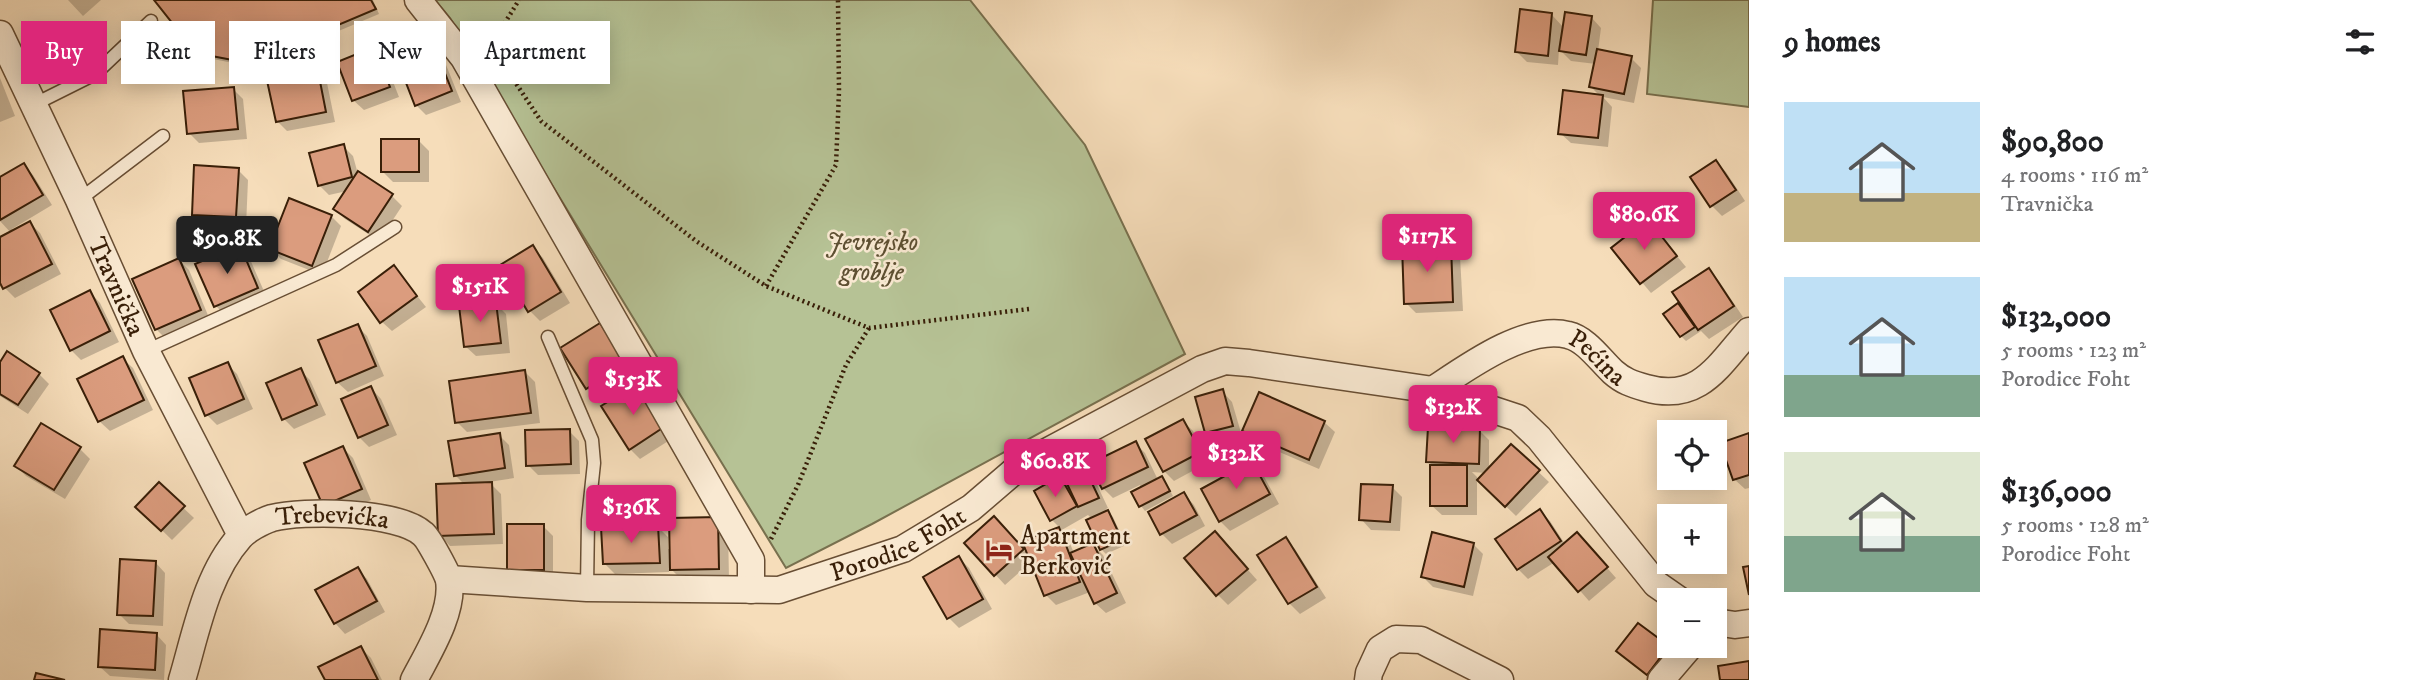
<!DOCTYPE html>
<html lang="en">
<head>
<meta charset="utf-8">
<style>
  :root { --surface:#fff; --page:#f6f6f6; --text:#202124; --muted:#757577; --accent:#db2777 }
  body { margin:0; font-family:"IM FELL DW Pica",serif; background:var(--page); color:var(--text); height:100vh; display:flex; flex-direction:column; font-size:26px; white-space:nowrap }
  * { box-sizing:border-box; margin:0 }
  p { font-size:23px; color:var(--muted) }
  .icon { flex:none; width:38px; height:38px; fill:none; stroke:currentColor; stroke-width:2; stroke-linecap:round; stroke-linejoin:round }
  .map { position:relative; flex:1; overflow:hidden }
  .sheet { display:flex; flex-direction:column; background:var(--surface); width:665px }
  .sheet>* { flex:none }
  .hud { position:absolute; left:21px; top:21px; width:665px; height:63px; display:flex; gap:14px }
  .buttons { position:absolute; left:1657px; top:420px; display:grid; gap:14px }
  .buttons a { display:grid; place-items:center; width:70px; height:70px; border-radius:0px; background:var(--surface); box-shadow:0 4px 18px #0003; font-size:35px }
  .price { position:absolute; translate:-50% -60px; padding:0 16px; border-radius:7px; background:var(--accent); color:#fff; font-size:23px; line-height:46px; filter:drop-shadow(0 2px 4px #0008) }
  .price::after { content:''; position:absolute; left:50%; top:42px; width:21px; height:16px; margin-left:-10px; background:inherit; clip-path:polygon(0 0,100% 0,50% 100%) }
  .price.selected { background:#222; color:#fff }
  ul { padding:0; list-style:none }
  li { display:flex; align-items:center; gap:21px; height:175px; padding:0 35px }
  li span { display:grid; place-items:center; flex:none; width:196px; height:140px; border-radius:0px; color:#555 }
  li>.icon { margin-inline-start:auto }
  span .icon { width:84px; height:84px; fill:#fffc; stroke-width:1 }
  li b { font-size:30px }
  h2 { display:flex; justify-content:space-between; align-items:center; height:84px; padding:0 35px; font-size:30px }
  .tag { padding:0 24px; border-radius:0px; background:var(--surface); box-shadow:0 4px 18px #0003; font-size:24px; line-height:63px }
  .tag.selected { background:var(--accent); color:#fff }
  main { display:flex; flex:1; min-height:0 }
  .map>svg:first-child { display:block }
  .green { fill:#b6c295; stroke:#78704e; stroke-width:2 }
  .shadow { fill:#0003 }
  .building { fill:#db9c7e; stroke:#391f08; stroke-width:2 }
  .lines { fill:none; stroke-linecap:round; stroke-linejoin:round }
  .service-casing { stroke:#684e34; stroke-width:15 }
  .minor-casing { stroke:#684e34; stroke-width:29 }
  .path { stroke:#391f08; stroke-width:4.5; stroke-dasharray:2 3.5; stroke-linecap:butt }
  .service { stroke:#f9e9d2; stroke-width:12 }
  .minor { stroke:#f9e9d2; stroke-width:26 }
  .labels { text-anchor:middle; stroke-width:5; stroke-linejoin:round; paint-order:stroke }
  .park-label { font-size:26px; font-style:italic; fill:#5e5032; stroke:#f9e9d2 }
  .street-label { font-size:26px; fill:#391f08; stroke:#f9e9d2 }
  .poi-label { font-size:26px; fill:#391f08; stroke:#f9e9d2; text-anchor:start }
</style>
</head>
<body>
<main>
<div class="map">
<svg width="1749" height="680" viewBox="0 0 1749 680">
  <rect width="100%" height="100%" fill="#f6ddba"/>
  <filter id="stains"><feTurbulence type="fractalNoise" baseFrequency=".00286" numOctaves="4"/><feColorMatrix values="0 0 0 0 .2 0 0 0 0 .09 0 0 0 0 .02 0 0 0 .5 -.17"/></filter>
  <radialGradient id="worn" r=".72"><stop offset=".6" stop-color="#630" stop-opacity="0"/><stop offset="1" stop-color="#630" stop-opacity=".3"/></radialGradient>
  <g class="green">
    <path d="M435,0h535l115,145 100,209 -313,170 -86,44 -336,-550z"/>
    <path d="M1653,0h96v107l-102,-13z"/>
  </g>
  <g class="shadow">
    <path d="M68,0h33l-18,16z"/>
    <path d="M156,0h217l6,14 -126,53 -50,-10z"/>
    <path d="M1552,15l12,13 27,-11 10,11 -3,23 33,7 10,10 -7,35 -31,-6 9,10 -4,40 -37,-4 -11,-10 40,-37 -9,-9 5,-23 -25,-3 -12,-12 -1,16 -31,-3 -10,-10z"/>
    <path d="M432,45l10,10 19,47 -35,13 -10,-10z"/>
    <path d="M374,49l10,10 15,38 -35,13 -11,-10z"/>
    <path d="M316,68l10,10 9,44 -48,9 -10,-10z"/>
    <path d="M0,78l15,38 -15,6z"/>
    <path d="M233,89l10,10 4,40 -48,4 -10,-10z"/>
    <path d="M419,141l10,10v31h-36l-10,-10z"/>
    <path d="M343,146l10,10 5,18 34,22 10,10 -23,35 -34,-22 -10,-10 12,-18 -18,4 -10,-10z"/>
    <path d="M1716,162l10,10 19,29 -23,15 -10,-10z"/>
    <path d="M23,165l10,10 19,30 -40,24 1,3 17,-9 10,10 21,41 -46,24 -10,-10 -5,-9v-40l11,-6 -11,-12v-42z"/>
    <path d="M238,170l10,10 -2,47 -42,-3 -11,-10z"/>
    <path d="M331,216l10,10 -19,49 -41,-16 -10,-10z"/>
    <path d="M1648,221l38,46 -35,26 -38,-45z"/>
    <path d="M1450,245l10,11 3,55 -47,2 -10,-10z"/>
    <path d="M239,247l10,10 18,41 -41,18 -10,-10z"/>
    <path d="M533,248l10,10 27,45 -30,18 -10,-10z"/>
    <path d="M179,260l10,10 21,50 -44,19 -10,-10z"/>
    <path d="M394,267l32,40 -34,24 -11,-10z"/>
    <path d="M1709,271l10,10 24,36 -34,22 -8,-8 -15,10 -5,-5 -3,-31 9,7z"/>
    <path d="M90,292l10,11 19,39 -38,18 -10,-10z"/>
    <path d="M496,304l10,10 4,39 -34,3 -11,-10z"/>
    <path d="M599,325l36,49 -38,24 -10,-10z"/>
    <path d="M357,326l10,10 17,40 -36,16 -11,-10z"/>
    <path d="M122,358l11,10 20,42 -43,21 -11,-10z"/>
    <path d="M227,364l10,10 16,35 -36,16 -10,-10z"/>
    <path d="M0,365l39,9 10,10 -21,30 -28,-18z"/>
    <path d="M300,370l10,10 16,35 -32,14 -10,-10z"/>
    <path d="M525,372l10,10 5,41 -73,9 -10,-10z"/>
    <path d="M637,386l36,52 -33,21 -10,-10z"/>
    <path d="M371,388l10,11 16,36 -28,12 -10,-10z"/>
    <path d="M1222,391l10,11 10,34 -25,7 -10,-11z"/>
    <path d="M1183,421l10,10 16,31 -35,19 -10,-10z"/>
    <path d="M1324,422l11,10 -16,37 -65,-28 -10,-10z"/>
    <path d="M1479,430l10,10v30l22,-24 38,36 -33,34 -37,-36 7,-7 -14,-1 5,5v38h-35l-11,-10 3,-38 -6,-6z"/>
    <path d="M569,431l10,10 1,33 -42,1 -10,-10z"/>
    <path d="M1749,434v54l-4,1 -11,-10z"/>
    <path d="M499,435l10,10 5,33 -25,4 12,12 2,50 -53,2 -10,-11 25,-50 -10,-10z"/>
    <path d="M1135,443l10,10 13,27 4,-2 4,5 7,13 -28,15 -4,-5 -1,-21 -27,13 -10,-10z"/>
    <path d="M343,448l10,10 18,42 -36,15 -11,-10z"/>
    <path d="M80,449l10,10 -25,40 -39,-23 -10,-10z"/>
    <path d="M1081,462l10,10 17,36 -2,1 7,8 13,28 -20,9 -5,-5 -9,-30 -4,-4 -28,16 8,8 6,14 19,-8 10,10 23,48 -20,10 -11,-10 -5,-11 -34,13 -10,-10 -14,-34 -27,24 -39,-42 38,-15 26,29 -5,-15 35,-14 -8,-8 8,-42 11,12z"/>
    <path d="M1252,463l10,10 17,31 -49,27 -10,-10z"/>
    <path d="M159,485l35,33 -22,22 -34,-33z"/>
    <path d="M1392,487l10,10 -2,34 -29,-1 -10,-11z"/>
    <path d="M1184,494l10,11 11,21 -33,18 -10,-10z"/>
    <path d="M1540,511l10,10 15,23 22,1 29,33 -27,23 -34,-39 -27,17 -10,-10z"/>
    <path d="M671,520l57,9 1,50 -47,1 -13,-13v5l-54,2 -10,-10 53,-37 10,10v12h4z"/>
    <path d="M543,526l10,10v44l-44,-10z"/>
    <path d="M1285,539l10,10 31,49 -26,16 -11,-11 -30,-48z"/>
    <path d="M1225,544l32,36 -29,25 -10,-10z"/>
    <path d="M1473,544l10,10 -10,42 -40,-9 -10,-10z"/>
    <path d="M959,558l10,10 23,41 -33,19 -10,-10z"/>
    <path d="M155,562l10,11 -2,53 -34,-2 -10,-10z"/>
    <path d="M357,569l10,10 18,33 -40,22 -10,-11 -18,-32z"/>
    <path d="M156,634l10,11 -2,35 -54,-4 -11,-10z"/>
    <path d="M361,648l10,10 11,22h-55z"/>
    <path d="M1667,648l11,10 -24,22 -35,-29z"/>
  </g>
  <g class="building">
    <path d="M154,0h217l5,9 -128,54 -52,-10z"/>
    <path d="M1520,9l32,4 -4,43 -33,-4z"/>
    <path d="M1565,12l27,4 -6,39 -27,-4z"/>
    <path d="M433,43l19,48 -37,15 -19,-49z"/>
    <path d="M374,47l16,40 -38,14 -15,-39z"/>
    <path d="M1597,49l35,7 -8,38 -35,-7z"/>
    <path d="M317,66l9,46 -50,10 -10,-46z"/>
    <path d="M234,87l4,42 -51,5 -4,-43z"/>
    <path d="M1563,90l40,5 -5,43 -40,-4z"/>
    <rect x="381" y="139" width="38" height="33"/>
    <path d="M344,144l8,33 -34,9 -9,-33z"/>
    <path d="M1716,160l20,30 -26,17 -20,-30z"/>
    <path d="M24,163l19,32 -43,25v-43z"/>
    <path d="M194,165l45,3 -3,49 -44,-2z"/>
    <path d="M358,171l35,23 -25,38 -35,-23z"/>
    <path d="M289,198l43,17 -20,51 -43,-17z"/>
    <path d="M1648,219l29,37 -37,28 -29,-36z"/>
    <path d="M30,221l22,43 -49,25 -3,-6v-46z"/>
    <path d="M1451,244l2,58 -49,2 -2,-59z"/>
    <path d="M240,245l18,43 -44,19 -19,-43z"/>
    <path d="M533,245l28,47 -33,20 -28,-47z"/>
    <path d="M179,258l22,52 -46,20 -23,-51z"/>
    <path d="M394,265l23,31 -37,27 -22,-31z"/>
    <path d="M1709,268l25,38 -36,24 -26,-38z"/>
    <path d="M90,290l20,41 -40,20 -20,-41z"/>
    <path d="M496,302l5,41 -37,4 -5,-41z"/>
    <path d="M1678,303l17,24 -15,10 -17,-23z"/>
    <path d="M600,323l26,40 -40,26 -26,-41z"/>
    <path d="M358,324l18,42 -40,17 -18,-43z"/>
    <path d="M7,351l33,22 -22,32 -18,-11v-32z"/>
    <path d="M123,356l21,44 -46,22 -21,-43z"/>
    <path d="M228,362l16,37 -39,17 -16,-38z"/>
    <path d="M301,368l16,37 -35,15 -16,-37z"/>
    <path d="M525,370l6,43 -76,10 -6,-42z"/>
    <path d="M637,384l27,43 -35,23 -28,-44z"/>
    <path d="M371,386l17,39 -30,13 -17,-39z"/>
    <path d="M1223,389l10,37 -28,7 -10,-36z"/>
    <path d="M1259,392l66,29 -16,39 -67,-29z"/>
    <path d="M1183,419l18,33 -38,20 -18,-33z"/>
    <path d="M41,423l40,24 -27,43 -40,-24z"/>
    <path d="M1428,427l52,1 -1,36 -53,-2z"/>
    <path d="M570,429l1,35 -45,2 -1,-36z"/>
    <path d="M500,433l5,35 -51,8 -6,-35z"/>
    <path d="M1749,433v42l-16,5 -13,-37z"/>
    <path d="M1136,441l12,26 -46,22 -13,-25z"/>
    <path d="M1511,444l29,26 -35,37 -28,-27z"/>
    <path d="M343,446l19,43 -39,17 -19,-43z"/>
    <path d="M1081,460l18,38 -21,9 -18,-38z"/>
    <path d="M1252,461l18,33 -51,28 -18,-33z"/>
    <rect x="1430" y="465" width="37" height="41"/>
    <path d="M1060,476l17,30 -27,15 -16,-30z"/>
    <path d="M1162,476l8,15 -31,16 -8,-15z"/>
    <path d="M159,482l26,24 -24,25 -26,-24z"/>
    <path d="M492,482l2,52 -56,2 -2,-52z"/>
    <path d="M1361,484l32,1 -3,37 -31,-2z"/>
    <path d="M1184,492l13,23 -37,20 -12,-23z"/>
    <path d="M1540,509l21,32 -44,29 -22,-31z"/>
    <path d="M1108,510l14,30 -22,10 -14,-30z"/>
    <path d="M994,516l30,33 -30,27 -30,-33z"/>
    <path d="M718,517l1,52 -49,1 -1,-52z"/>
    <rect x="507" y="524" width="37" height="46"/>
    <path d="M658,525l2,38 -57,1 -2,-37z"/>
    <path d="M1059,527l21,55 -36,14 -22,-55z"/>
    <path d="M1215,531l33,38 -32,27 -32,-38z"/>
    <path d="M1432,532l42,11 -10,44 -43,-10z"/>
    <path d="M1577,532l31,35 -30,25 -30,-35z"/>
    <path d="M1286,537l31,50 -29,17 -31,-49z"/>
    <path d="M1093,543l24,50 -23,11 -24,-51z"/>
    <path d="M959,556l24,43 -36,20 -24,-42z"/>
    <path d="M120,559l36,2 -3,55 -36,-1z"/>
    <path d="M1749,566v29l-6,-28z"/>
    <path d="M358,567l19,34 -43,23 -19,-34z"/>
    <path d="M1638,623l31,23 -22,29 -31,-24z"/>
    <path d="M100,629l57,4 -2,37 -57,-3z"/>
    <path d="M361,646l17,34h-53l-7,-13z"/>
    <path d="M1749,661v19h-29l-2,-14z"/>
    <path d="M36,673l29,7h-31z"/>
  </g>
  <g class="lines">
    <g class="service-casing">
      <g id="service">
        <path d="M33,105l62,-31 56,-53"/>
        <path d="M79,200l84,-64"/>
        <path d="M548,337l44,103 2,23 -6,57 -1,68"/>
        <path d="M146,351l190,-86 59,-38"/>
      </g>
    </g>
    <g class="minor-casing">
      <g id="minor">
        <path d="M418,0l46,58 287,502v30"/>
        <path id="s1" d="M0,34l79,166 67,151 95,184"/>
        <path id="s2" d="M1433,390c33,-22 93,-66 135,-55 18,4 32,25 45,37 10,9 19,12 33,16 53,15 72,-22 103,-57"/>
        <path id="s3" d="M449,579l138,9 192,2 124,-41 68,-41 49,-42 182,-97 23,-8 24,2 184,27 85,28 21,20 117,146 23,16"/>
        <path d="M1715,622l20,3 14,-2"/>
        <path id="s4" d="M182,680c14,-47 24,-105 58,-143 6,-7 22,-16 32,-19 31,-8 126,-7 151,16 6,5 24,39 26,46 5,32 -21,73 -35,100"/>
        <path d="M1368,680l1,-7 11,-24 16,-10 25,1 79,40"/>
        <path d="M1661,680l29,-34"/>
      </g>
    </g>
    <g class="path">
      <path d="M490,47l29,-47"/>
      <path d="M495,52l46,69 155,120 70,45 103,42 160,-19"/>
      <path d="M766,286l70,-121 3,-74 -1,-91"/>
      <path d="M771,539l27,-54 48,-120 23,-37"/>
    </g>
    <use href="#service" class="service"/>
    <use href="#minor" class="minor"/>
  </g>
  <defs>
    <g id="hotel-bare" transform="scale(2.1)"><path d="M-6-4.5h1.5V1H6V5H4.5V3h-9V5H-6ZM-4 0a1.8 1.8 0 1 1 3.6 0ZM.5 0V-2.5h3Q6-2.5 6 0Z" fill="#8f2418" stroke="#f9e9d2" stroke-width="2.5" paint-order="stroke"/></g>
  </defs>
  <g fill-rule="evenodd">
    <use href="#hotel-bare" x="999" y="550"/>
  </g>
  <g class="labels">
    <g class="park-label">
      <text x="872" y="250">Jevrejsko<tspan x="872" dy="30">groblje</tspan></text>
    </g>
    <g class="street-label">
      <text dy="9" stroke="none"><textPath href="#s1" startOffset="278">Travnička</textPath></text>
      <text dy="9" stroke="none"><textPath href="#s2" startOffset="187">Pećina</textPath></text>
      <text dy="9" stroke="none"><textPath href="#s4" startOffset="254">Trebevićka</textPath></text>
      <text dy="9" stroke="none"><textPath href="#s3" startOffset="458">Porodice Foht</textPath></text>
    </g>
    <g class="poi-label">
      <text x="1020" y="544">Apartment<tspan x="1020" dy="30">Berković</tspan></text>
    </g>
  </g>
  <rect width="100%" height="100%" filter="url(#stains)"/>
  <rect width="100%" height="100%" fill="url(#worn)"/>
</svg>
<div class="buttons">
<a><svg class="icon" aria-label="locate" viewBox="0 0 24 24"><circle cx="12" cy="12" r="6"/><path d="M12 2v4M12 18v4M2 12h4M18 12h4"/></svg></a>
<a>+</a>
<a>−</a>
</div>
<b class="price" style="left:1644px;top:252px">$80.6K</b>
<b class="price" style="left:1427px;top:274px">$117K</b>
<b class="price selected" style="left:227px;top:276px">$90.8K</b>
<b class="price" style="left:480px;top:324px">$151K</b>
<b class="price" style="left:633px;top:417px">$153K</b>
<b class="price" style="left:1453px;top:445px">$132K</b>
<b class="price" style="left:1236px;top:491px">$132K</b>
<b class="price" style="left:1055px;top:499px">$60.8K</b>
<b class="price" style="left:631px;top:545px">$136K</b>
<div class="hud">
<a class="tag selected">Buy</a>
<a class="tag">Rent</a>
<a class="tag">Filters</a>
<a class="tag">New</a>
<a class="tag">Apartment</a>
</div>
</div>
<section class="sheet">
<h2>9 homes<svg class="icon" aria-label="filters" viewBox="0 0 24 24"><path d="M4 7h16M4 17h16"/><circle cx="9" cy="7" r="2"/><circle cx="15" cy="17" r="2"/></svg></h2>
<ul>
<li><span style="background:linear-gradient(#bfe0f5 65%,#c2b280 0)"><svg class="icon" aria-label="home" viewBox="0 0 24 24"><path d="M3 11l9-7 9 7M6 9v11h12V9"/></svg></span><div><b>$90,800</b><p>4 rooms · 116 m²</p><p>Travnička</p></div></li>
<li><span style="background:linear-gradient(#bfe0f5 70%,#7fa58c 0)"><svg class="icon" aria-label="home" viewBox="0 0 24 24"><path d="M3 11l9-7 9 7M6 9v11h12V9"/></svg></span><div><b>$132,000</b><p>5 rooms · 123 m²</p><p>Porodice Foht</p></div></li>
<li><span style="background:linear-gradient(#dfe7d0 60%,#7fa58c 0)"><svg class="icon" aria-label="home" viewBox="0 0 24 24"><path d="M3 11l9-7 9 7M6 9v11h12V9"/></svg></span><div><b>$136,000</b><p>5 rooms · 128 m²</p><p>Porodice Foht</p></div></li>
</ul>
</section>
</main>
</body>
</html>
